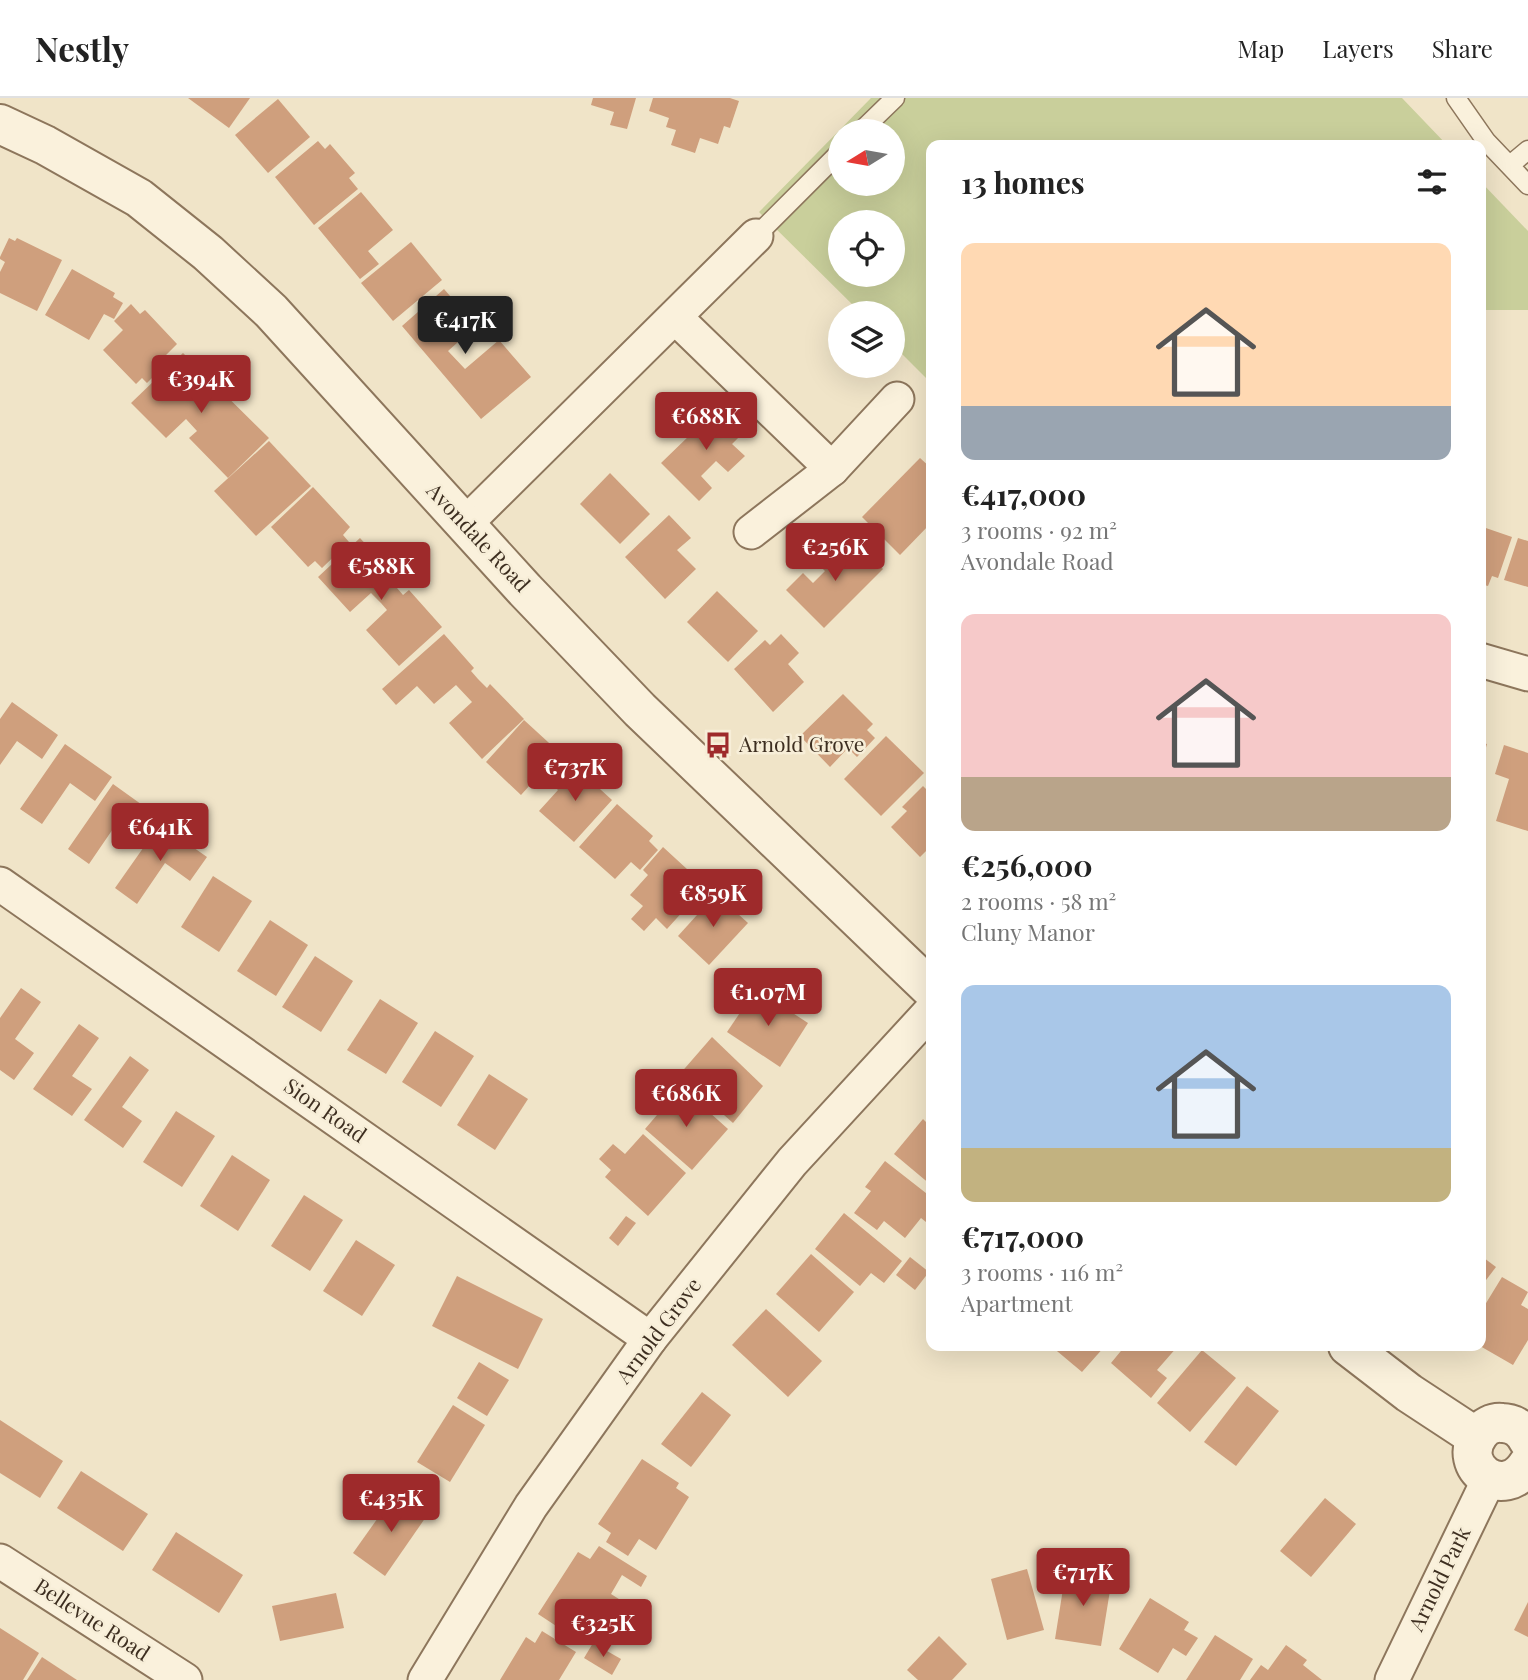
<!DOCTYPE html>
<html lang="en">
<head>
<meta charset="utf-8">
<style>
  :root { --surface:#fff; --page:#f2f2f2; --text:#222; --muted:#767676; --line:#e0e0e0; --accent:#9e2a2b }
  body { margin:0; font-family:"Playfair Display",serif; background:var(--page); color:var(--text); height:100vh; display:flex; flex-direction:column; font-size:26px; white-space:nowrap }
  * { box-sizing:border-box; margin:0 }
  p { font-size:23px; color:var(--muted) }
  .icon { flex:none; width:38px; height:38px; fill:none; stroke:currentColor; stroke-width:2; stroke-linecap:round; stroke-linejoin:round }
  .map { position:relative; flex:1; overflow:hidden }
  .side { position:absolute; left:926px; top:42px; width:560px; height:1211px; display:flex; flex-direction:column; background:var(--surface); border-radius:14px; box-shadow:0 7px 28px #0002 }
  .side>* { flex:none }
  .needle { width:46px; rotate:259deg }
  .controls { position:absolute; left:828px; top:21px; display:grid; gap:14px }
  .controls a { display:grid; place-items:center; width:77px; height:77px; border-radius:50%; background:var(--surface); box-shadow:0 7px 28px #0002; font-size:35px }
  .price { position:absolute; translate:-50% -60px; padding:0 16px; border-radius:7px; background:var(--accent); color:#fff; font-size:23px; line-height:46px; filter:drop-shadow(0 2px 4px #0008) }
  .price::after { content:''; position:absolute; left:50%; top:42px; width:21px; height:16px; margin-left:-10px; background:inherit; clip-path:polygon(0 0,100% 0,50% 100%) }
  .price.active { background:#222; color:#fff }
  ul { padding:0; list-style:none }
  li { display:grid; align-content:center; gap:14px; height:371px; padding:0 35px }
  li span { display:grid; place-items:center; height:217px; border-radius:14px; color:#555 }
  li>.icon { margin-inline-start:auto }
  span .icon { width:126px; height:126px; fill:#fffc; stroke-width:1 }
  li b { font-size:30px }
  h2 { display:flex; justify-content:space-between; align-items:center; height:84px; padding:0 35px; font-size:30px }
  header { display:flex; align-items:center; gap:42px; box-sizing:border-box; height:98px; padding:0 35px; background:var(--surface); border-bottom:2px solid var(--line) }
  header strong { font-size:33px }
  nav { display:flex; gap:38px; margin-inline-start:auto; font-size:24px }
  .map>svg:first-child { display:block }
  .green { fill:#c9cf9b; fill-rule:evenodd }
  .building { fill:#cf9f7d }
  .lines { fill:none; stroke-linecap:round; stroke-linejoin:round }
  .service-casing { stroke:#8d765c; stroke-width:21 }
  .minor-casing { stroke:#8d765c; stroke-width:37 }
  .tertiary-casing { stroke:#8d765c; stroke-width:42 }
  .service { stroke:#faf1dc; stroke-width:18 }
  .minor { stroke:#faf1dc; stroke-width:33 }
  .tertiary { stroke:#faf1dc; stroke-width:38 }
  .labels { text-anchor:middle; stroke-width:5; stroke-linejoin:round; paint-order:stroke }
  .street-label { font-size:21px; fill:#3d2e20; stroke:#f7eed8 }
  .poi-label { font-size:21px; fill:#3d2e20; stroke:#f7eed8; text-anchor:start }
</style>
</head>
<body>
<header>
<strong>Nestly</strong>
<nav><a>Map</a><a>Layers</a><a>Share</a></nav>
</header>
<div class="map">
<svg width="1528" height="1582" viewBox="0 0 1528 1582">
  <rect width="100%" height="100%" fill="#f0e4c8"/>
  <g class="green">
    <path d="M871,0h531l45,47h-516v238l-38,-38 -1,-32h-31l-102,-101zM840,33h52v53h-52zM840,124h52v53h-52z"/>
    <path d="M1480,83l48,50v79h-47z"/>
  </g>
  <g class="building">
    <path d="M188,0h62l-21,30z"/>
    <path d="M593,0h43l-9,31 -17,-4 4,-13 -23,-7z"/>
    <path d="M653,0h77l9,3 -9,27 -6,-2 -6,18 -18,-6 -5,15 -24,-8 5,-15 -10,-3 3,-9 -20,-7z"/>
    <path d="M278,1l32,38 -42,36 -33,-38z"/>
    <path d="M318,43l7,8 5,-5 25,29 -6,5 9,11 -44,36 -39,-48z"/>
    <path d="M361,94l32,38 -25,21 11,13 -19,15 -42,-51z"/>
    <path d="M9,140l6,3 2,-3 45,22 -25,51 -37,-18v-21l5,-10 -5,-3v-2z"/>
    <path d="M411,144l31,38 -49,41 -32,-38z"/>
    <path d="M72,171l43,24 -2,4 10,6 -9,16 -10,-5 -15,26 -44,-25z"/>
    <path d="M444,191l32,37 -28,25 17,18 34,-29 32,37 -50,42 -79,-93z"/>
    <path d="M131,206l9,10 5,-4 32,34 -12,12 4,5 -22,22 -5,-5 -6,6 -33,-34 20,-20 -9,-9z"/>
    <path d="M183,255l86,85 -41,40 -39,-40 8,-7 -11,-12 -20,19 -35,-35z"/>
    <path d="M721,307l25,25 -14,14 13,12 -17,16 -12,-11 -15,15 11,12 -13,13 -38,-38z"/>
    <path d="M269,343l42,45 -55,50 -42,-45z"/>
    <path d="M920,360l11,10v55l-31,32 -38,-38z"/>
    <path d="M610,375l40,41 -30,30 -40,-40z"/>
    <path d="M313,389l37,40 -7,8 6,7 -27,26 -7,-7 -7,6 -37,-40z"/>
    <path d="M669,417l22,23 -14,12 19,19 -31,30 -40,-42z"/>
    <path d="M1480,428l32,11 -14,41 -6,-2 -4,10 -8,-2z"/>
    <path d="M360,440l32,35 -5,5 10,10 6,7 6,-5 33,37 -43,39 -33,-36 21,-20 -6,-7 -10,-10 -21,19 -32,-35z"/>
    <path d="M1518,440l10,3v46l-24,-7z"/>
    <path d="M857,445l26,26 -59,59 -38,-38 17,-17 10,10 12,-12 -10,-10 15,-15 12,12z"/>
    <path d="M717,493l41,40 -30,31 -41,-40z"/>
    <path d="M444,536l30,34 -3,3 7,8 9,9 3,-4 34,35 -42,40 -33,-36 23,-21 -16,-17 -22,19 -17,-18 -21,19 -14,-16z"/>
    <path d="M781,536l18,19 -11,11 16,18 -31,30 -39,-43 31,-29 5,5z"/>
    <path d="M843,596l30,30 -6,6 8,8 -18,19 -9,-9 -18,19 -30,-31z"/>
    <path d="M12,604l46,33 -16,24 -25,-18 -17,24v-46z"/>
    <path d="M524,622l36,33 -5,4 9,9 -15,16 -9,-8 -19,21 -35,-33z"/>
    <path d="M886,638l38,37 -43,43 -37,-37z"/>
    <path d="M1480,644l7,2 -6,20h-1z"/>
    <path d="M65,646l47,33 -17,24 -25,-18 -28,41 -22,-15z"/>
    <path d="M1504,647l24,8v78l-32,-10 13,-42 -14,-5z"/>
    <path d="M567,669l6,6 4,-5 35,32 -38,42 -35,-31 19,-21 -6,-6z"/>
    <path d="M113,686l46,33 -16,24 -26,-18 -28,41 -21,-15z"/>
    <path d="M923,688l4,4 4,-3v59l-11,11 -29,-30 16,-16 -5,-4z"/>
    <path d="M617,706l36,32 -4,5 9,9 -18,20 -9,-8 -16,17 -36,-32z"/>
    <path d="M160,726l47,33 -17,24 -25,-18 -28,41 -22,-16z"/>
    <path d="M663,749l37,34 -12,13 6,5 -27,30 -11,-11 -12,13 -13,-12 12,-13 -13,-11 18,-20 -5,-5z"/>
    <path d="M213,778l39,25 -33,51 -38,-25z"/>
    <path d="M716,796l32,29 -39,42 -31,-29z"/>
    <path d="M270,822l38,25 -32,51 -39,-25z"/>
    <path d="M315,858l38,25 -32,51 -39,-25z"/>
    <path d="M21,890l20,14 -26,37 19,14 -20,27 -14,-10v-52z"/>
    <path d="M756,891l52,34 -28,44 -53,-35z"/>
    <path d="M380,901l38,24 -32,51 -39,-24z"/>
    <path d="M79,926l20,14 -27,38 20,13 -20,27 -39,-27z"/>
    <path d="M435,933l39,25 -33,51 -39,-25z"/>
    <path d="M712,939l51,49 -30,37 -54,-48z"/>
    <path d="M130,958l19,14 -27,37 20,14 -19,27 -39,-28z"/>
    <path d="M489,976l39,25 -33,51 -38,-25z"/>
    <path d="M681,989l47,42 -36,41 -47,-41z"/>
    <path d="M176,1013l39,25 -33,51 -39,-25z"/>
    <path d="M923,1021l8,8v58l-37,-31z"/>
    <path d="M643,1036l43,39 -38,43 -43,-39 6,-7 -12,-11 14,-15 12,10z"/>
    <path d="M232,1057l38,25 -32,51 -38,-25z"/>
    <path d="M885,1063l46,36v29l-10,-8 -16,20 -21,-17 -7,9 -23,-17 17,-22 -6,-4z"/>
    <path d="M304,1097l39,25 -33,51 -39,-25z"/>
    <path d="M844,1115l58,48 -18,22 -13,-10 -11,13 -45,-37z"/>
    <path d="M626,1118l10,7 -18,23 -9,-8z"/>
    <path d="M356,1142l39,25 -33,51 -39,-25z"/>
    <path d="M811,1156l43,38 -35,40 -43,-38z"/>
    <path d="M1480,1157l16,12 -16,21z"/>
    <path d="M910,1159l19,15 -14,18 -19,-15z"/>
    <path d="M457,1178l86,43 -25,50 -86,-43z"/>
    <path d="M1502,1179l26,15 -7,13 7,4v31l-15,25 -33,-19v-33z"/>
    <path d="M766,1211l56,52 -34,36 -56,-52z"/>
    <path d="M1051,1248h54l-23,26z"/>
    <path d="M1125,1248h53l-21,24 10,8 -16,20 -40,-35z"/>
    <path d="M1202,1252l34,28 -46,54 -33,-29z"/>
    <path d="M479,1264l30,18 -22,36 -30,-18z"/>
    <path d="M1247,1288l32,25 -43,55 -32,-24z"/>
    <path d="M702,1294l29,23 -40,52 -30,-23z"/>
    <path d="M453,1307l32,20 -35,57 -33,-20z"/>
    <path d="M0,1322l63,41 -23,37 -40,-25z"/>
    <path d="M642,1361l37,24 -3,5 13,9 -33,53 -17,-11 -11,17 -22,-14 5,-9 -13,-9z"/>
    <path d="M81,1373l67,43 -25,37 -66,-43z"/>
    <path d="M397,1393l31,23 -43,62 -32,-23z"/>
    <path d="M1325,1400l31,26 -45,53 -31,-26z"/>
    <path d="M176,1434l67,43 -24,38 -67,-43z"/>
    <path d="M599,1448l48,30 -6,11 -19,-12 -11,19 22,14 -8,13 -25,-14 -21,34 -41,-27 40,-62 12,7z"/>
    <path d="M1027,1471l17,61 -37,10 -16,-61z"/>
    <path d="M1066,1472l46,8 -11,68 -46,-7z"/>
    <path d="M336,1495l8,35 -64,13 -8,-35z"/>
    <path d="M1150,1500l39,24 -5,8 14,8 -12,18 -13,-8 -15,25 -39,-24z"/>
    <path d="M1528,1504v35l-14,-7z"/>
    <path d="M0,1530l39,25 -16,27h-23z"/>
    <path d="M542,1533l34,21 -17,28h-59l26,-43 9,6z"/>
    <path d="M1215,1537l38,24 -13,21h-54z"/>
    <path d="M939,1538l28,28 -15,16h-34l-11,-10z"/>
    <path d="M593,1545l28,16 -9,16 -28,-17z"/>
    <path d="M1286,1547l21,15 -4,5 19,15h-72l11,-15 7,5z"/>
    <path d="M42,1559l35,23h-50z"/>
  </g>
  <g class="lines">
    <g class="service-casing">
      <g id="service">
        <path d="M1456,0l30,43 42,44"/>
        <path d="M861,33l34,-33"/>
        <path d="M1510,67l18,-15"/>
        <path d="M756,138l84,-84"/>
      </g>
    </g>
    <g class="minor-casing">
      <g id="minor">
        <path d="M675,219l157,152"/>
        <path d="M465,426l291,-288"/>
        <path d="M751,434l81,-63 65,-70"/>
        <path d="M1480,562l48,14"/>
        <path d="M0,786l650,455"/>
        <path d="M0,1463l185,119"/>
        <path d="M425,1582l106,-174 119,-167 142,-177 139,-151"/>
        <path d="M1392,1582l97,-201"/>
      </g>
    </g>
    <g class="tertiary-casing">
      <g id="tertiary">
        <path d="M0,26l45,21 94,53 69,55 63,58 254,279 115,120 291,279"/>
        <path d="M1348,1248l61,47 67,44"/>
        <path d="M1528,1342c-5,-10 -14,-17 -26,-17 -9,-1 -18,4 -23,11 -24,33 25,69 49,30"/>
      </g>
    </g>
    <use href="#service" class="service"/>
    <use href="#minor" class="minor"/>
    <use href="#tertiary" class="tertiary"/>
  </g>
  <defs>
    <g id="bus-bare" transform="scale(2.1)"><path d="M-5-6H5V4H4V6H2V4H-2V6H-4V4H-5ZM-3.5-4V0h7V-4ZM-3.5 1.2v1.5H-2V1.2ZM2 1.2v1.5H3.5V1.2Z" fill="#9e2a2b" stroke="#f7eed8" stroke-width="2.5" paint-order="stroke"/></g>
  </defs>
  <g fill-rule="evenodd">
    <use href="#bus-bare" x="718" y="647"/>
  </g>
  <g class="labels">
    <g class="street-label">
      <text transform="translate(478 440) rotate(47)" y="7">Avondale Road</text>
      <text transform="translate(325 1013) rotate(35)" y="7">Sion Road</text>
      <text transform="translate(659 1233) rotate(-53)" y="7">Arnold Grove</text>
      <text transform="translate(1440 1481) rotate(-64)" y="7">Arnold Park</text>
      <text transform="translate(92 1522) rotate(33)" y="7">Bellevue Road</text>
    </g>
    <g class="poi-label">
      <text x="739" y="654">Arnold Grove</text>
    </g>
  </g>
</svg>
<div class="controls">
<a><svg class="needle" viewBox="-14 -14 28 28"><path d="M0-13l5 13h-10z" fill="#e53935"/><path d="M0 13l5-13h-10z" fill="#767676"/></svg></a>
<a><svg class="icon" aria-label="locate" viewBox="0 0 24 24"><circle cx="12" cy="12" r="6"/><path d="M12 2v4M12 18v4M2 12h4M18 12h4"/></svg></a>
<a><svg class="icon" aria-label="layers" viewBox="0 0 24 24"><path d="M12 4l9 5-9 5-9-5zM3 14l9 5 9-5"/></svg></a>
</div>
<b class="price active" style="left:465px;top:258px">€417K</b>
<b class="price" style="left:201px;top:317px">€394K</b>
<b class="price" style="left:706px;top:354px">€688K</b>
<b class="price" style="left:835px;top:485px">€256K</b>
<b class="price" style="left:381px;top:504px">€588K</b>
<b class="price" style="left:575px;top:705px">€737K</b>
<b class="price" style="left:160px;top:765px">€641K</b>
<b class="price" style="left:713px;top:831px">€859K</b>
<b class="price" style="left:768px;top:930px">€1.07M</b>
<b class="price" style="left:686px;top:1031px">€686K</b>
<b class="price" style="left:391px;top:1436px">€435K</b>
<b class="price" style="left:1083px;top:1510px">€717K</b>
<b class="price" style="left:603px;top:1561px">€325K</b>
<section class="side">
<h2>13 homes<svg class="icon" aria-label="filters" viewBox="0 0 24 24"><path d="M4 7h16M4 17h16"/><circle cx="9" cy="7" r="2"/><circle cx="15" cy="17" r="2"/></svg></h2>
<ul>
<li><span style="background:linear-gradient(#ffd9b3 75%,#9aa5b1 0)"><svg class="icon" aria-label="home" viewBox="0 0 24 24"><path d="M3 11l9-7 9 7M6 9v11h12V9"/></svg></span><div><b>€417,000</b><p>3 rooms · 92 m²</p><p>Avondale Road</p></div></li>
<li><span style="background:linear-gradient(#f6c9c9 75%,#b9a48a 0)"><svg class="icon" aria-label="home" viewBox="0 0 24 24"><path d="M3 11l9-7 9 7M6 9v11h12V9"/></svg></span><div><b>€256,000</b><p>2 rooms · 58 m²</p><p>Cluny Manor</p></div></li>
<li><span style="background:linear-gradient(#a9c7e8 75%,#c2b280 0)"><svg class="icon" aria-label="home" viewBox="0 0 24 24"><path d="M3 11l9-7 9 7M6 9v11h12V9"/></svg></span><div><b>€717,000</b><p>3 rooms · 116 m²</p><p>Apartment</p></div></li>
</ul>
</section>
</div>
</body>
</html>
